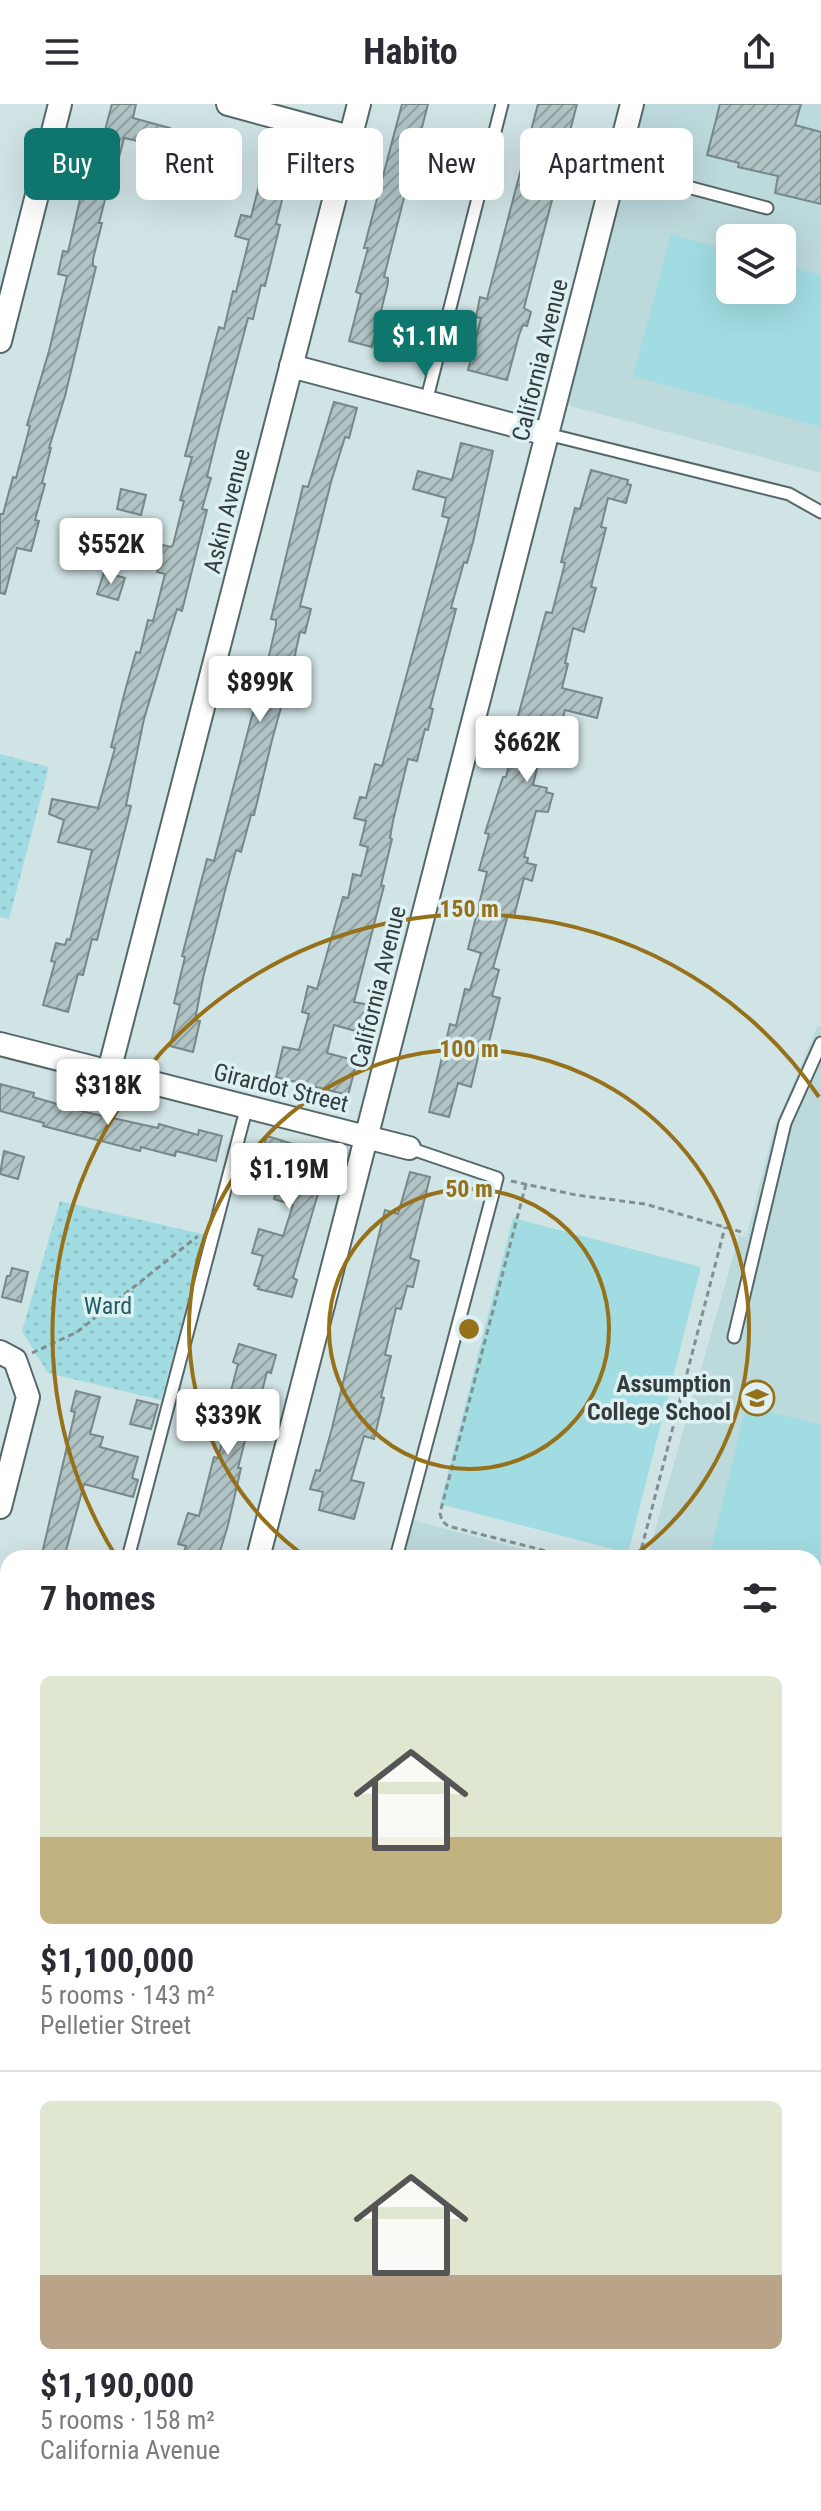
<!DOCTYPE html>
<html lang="en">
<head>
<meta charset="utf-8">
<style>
  :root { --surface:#fff; --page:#f2f2f3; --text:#2b2b33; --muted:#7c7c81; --line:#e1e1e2; --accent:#0f766e }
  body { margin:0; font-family:"Roboto Condensed",sans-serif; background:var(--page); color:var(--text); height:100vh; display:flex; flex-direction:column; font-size:30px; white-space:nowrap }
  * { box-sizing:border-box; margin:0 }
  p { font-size:26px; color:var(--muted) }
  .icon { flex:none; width:44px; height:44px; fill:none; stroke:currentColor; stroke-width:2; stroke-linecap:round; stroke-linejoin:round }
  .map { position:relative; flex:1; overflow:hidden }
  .side { position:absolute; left:0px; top:1446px; width:822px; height:962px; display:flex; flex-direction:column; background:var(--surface); border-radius:24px 24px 0 0; box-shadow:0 8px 32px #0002 }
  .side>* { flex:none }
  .banner { position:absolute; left:24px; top:24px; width:774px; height:72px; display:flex; gap:16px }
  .controls { position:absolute; left:716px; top:120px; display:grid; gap:16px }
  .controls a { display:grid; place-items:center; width:80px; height:80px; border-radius:12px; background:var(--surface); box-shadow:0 8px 32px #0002; font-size:40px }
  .price { position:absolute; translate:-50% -68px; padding:0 18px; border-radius:8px; background:#fff; color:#222; font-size:26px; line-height:52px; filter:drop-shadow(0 2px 4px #0008) }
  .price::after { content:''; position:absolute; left:50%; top:48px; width:24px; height:18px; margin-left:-12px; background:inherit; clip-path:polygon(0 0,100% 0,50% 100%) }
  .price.selected { background:var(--accent); color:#fff }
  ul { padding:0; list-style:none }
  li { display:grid; align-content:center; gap:16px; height:424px; padding:0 40px }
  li+li { border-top:2px solid var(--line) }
  li span { display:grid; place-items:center; height:248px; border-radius:12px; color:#555 }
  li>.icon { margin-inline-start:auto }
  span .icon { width:144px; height:144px; fill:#fffc; stroke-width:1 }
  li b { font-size:34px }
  h2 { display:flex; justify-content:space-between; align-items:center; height:96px; padding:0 40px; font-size:34px }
  .chip { padding:0 28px; border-radius:12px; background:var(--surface); box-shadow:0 8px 32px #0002; font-size:28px; line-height:72px }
  .chip.selected { background:var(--accent); color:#fff }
  header { display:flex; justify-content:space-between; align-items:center; height:104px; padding:0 40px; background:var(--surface); font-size:36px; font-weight:700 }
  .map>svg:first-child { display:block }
  .built { fill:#bcd9dc; fill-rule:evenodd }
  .grass { fill:url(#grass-dots) }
  .garden { fill:#a1dce2 }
  .building { fill:url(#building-hatch); stroke:#768889; stroke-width:2 }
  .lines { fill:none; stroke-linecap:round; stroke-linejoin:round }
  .lane-casing { stroke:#566769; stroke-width:15 }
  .street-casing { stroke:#566769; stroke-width:26 }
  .path { stroke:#828f90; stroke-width:3; stroke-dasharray:6 4; stroke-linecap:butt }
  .lane { stroke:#fff; stroke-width:11 }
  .street { stroke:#fff; stroke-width:22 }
  .ring { fill:none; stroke:#96711a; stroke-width:4 }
  .labels { text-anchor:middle; stroke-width:7; stroke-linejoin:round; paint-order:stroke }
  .street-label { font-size:24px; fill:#353c3d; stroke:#ddf0f2 }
  .park-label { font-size:24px; fill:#245e63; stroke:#ddf0f2 }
  .poi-label { font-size:24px; font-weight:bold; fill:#353c3d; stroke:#ddf0f2; text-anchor:end }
  .centre { fill:#96711a; stroke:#ddf0f2; stroke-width:4 }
  .ring-label { font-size:24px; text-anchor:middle; font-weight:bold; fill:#96711a; stroke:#ddf0f2; stroke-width:7; stroke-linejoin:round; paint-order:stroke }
</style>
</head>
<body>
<header><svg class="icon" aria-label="menu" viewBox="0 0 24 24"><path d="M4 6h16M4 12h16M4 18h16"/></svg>Habito<svg class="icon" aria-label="share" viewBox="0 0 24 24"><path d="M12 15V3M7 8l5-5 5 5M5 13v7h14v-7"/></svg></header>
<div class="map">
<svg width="821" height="2407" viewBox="0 0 821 2407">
  <defs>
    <pattern id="grass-dots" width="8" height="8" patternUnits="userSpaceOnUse" patternTransform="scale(2)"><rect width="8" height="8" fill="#a1dce2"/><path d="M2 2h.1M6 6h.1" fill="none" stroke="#8bbec3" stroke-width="1.8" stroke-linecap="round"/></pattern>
    <pattern id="building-hatch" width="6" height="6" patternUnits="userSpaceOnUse" patternTransform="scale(2)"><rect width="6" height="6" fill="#b0c3c5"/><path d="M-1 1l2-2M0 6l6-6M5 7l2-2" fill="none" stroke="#90a0a1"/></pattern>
  </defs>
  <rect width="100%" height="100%" fill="#d0e3e5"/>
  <g class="built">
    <path d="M645,0h176v369l-254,-68zM730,134h52v52h-52z"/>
    <path d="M818,921l3,1v1485h-668l4,-7h657v-946h-167l92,-322 7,1 28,-108z"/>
    <path d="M412,1416l145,38h-154z"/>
  </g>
  <g class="grass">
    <path d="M0,650l49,13 -40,152 -9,-2z"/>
    <path d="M60,1097l146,34 -45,165 -113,-27 -26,-42z"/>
  </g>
  <g class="garden">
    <path d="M671,131l59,15v40h52v-25l39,10v152l-188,-51z"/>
    <path d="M513,1114l188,49 -73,286 -188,-49z"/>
    <path d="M746,1302l75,19v161l-6,26 -1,-54h-105z"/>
    <path d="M814,1579l7,1v292l-7,-2z"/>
    <path d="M821,2085v322h-64l-15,-7h72v-308z"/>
  </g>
  <g class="building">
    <path d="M112,0h24l-3,14 37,10 -1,4 10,2 -4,15 -51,-11 -9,35 -3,-1 -13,51h3l-9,36v7l3,1 -31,129 -16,52h2l-9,35 3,1 -10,36 4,1 -8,30 -14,-3 -12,46 -5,-1v-79h3l10,-37 3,1 14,-52 -3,-1 22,-74 18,-75 -9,-2 5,-23 5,1 18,-79 7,2 6,-35 3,1z"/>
    <path d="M402,0h26l-14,54 10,3 -6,24 -10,-3 -24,95 4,1v5l-16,64 -23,-6 12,-47 -5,-2 12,-44h-4z"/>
    <path d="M538,0h39l-53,204 7,4 -4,14 -4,-1 -4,10 -12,45 -39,-10 13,-52 -5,-1 4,-20 7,2z"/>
    <path d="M720,0h81l-6,21 26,7v72l-46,-11 3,-17 -40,-9 1,-4 -32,-8z"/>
    <path d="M266,38l24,6 -10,39 5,1 -9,36 4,1 -15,61 -4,-1 -8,34 -5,-1 -29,110 -12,49 4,1 -9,31 5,1 -25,101 -5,-2 -33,110 -18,86 5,1 -34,134 -5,-1 -9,36 -5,-1 -10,38 -25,-7 12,-43 -4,-1 5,-18 9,2 2,-6 3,1 22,-90 -34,-8 6,-22 -15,-6 3,-15 46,9 17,-60 -4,-1 14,-56 11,-39 4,1 8,-33 5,1 12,-47 -8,-2 6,-27 8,2 2,-2 11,-44 -4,-1 12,-43 -7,-1 34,-129 5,2 9,-38 3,1 13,-52 -14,-4 6,-21 10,2 13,-52 -4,-1z"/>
    <path d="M334,298l23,6 -8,30 -4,-1 -14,45 -31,124 11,3 -6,24 -5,-1 -16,73 -2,-1 -10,36 -18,75h-3l-10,37 -5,-2 -10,37 -23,91 -8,42 5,1 -7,31 -23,-6 10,-41 -6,-2 11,-46 -3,-1 25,-97 7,2 39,-149 3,1 20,-88v-5l-5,-1 32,-133 5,1z"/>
    <path d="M461,339l32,8 -20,91 -6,21 -3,-1 -13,46 5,1 -26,99 3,1 -5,21 -3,-1 -8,32 -9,-2 -15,62 -3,17 2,1 -11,46 3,1 -30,116 16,3 -7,28 -29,-8 -7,28 30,8 -9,34 -72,-18 7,-30 16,3 10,-36 -7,-2 6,-26 9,3 26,-92 5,1 5,-24 8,2 7,-29 -8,-2 6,-24 -12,-3 6,-21 6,1 9,-34 7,2 67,-248 -7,-2 4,-18 -33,-9 5,-18 34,9z"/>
    <path d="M591,366l37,10 -1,4 4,1 -5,18 -18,-5 -7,29 5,1 -15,59 5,1 -12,44 -11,-4 -8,35 3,1 -6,24 40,10 -5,20 -32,-8 -10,36 -12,-3 -10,42 14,3 -1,4 7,2 -5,18 -12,-1 -12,46 4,1 -1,5 9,2 -4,16 -8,-3 -10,38 -6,-1 -15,53 6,2 -7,26 8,2 -14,56 -7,-1 -8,34 -13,-4 -9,34 -20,-5 21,-88 6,2 9,-37 5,1 11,-37 -13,-4 19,-77 -8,-2 10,-36 -4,-1 18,-56h3l10,-41 -3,-1 33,-123 6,1 13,-50 -4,-1 14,-54 5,1z"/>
    <path d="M121,385l25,6 -5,20 -24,-6z"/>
    <path d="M104,468l21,6 -7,22 -21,-6z"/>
    <path d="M0,980l34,9 -1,4 52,15 73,16 1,-4 39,11 1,-5 23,6 -6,25 -40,-10 -1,5 -34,-9 -1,4 -97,-25 1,-3 -44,-12z"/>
    <path d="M267,1032l65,20 -9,32 -3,-1 -27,91 4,2 -5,17 -34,-8 1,-2 -5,-2 9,-29 -11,-3 7,-24 24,7 10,-31 -19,-6 6,-23 -23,-7z"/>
    <path d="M4,1047l20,6 -6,22 -18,-5z"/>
    <path d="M410,1068l20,5 -20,81 9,3 -6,26 -6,-1 -6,23 -5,-1 -11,47 6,1 -10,41 3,1 -10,41 -10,-3 -13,44 13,3 -10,36 -35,-9 4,-18 -13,-3 6,-19 4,1 12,-43 53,-218 13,4z"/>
    <path d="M12,1164l16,4 -7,30 -19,-5 5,-21h3z"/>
    <path d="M239,1240l37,11 -5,18 -4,-1 -10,38 -4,-1 -15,59h3l-13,57 -10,33h-36l4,-12 -8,-2 10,-31 11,3 15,-59 4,1 7,-27 -4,-2 17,-65 -5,-2z"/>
    <path d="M76,1287l24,6 -10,37 13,3 -3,10 38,10 -6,21 6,2 -5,17 -49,-13 -20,74h-23l34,-146 -4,-1z"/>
    <path d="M137,1296l21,5 -7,24 -21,-5z"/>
  </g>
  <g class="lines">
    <g class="lane-casing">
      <g id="lane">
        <path d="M616,64l151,40"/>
        <path d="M426,298l76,-298"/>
        <path d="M547,330l242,60 32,18"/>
        <path d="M734,1233l51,-214 36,-80"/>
        <path d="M128,1454l119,-452"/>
        <path d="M396,1454l101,-380 -88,-30"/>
        <path d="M0,1950l8,-31"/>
        <path d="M145,2407l2,-7"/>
        <path d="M209,2407l1,-7"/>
        <path d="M562,2407l2,-7"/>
      </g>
    </g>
    <g class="street-casing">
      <g id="street">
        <path d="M228,0l122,33"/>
        <path d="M0,237l60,-237"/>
        <path d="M291,262l256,68"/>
        <path d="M0,940l409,104"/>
        <path d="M109,967l250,-967"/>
        <path d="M0,1248l15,8 13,37 -28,110"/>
        <path d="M258,1454l374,-1454"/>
        <path d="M0,1974l8,3"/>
        <path d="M13,2407l2,-7"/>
      </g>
    </g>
    <g class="path">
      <path d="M511,1077l65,14 69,9 100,29"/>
      <path d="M526,1080l-86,329 2,8 6,5 126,32"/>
      <path d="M32,1249l45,-21 121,-96"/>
      <path d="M639,1454l86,-331"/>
      <path d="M814,1555l7,2"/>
      <path d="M814,1975l7,-7"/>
    </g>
    <use href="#lane" class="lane"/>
    <use href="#street" class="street"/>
  </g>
  <g class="ring">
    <circle cx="469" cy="1225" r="140"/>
    <path d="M306 1453A280 280 0 1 1 632 1453"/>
    <path d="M117 1454A420 420 0 0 1 819 993"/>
  </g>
  <defs>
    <g id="school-ring" transform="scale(1.8)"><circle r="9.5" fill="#ddf0f2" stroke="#96711a" stroke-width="1.5"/><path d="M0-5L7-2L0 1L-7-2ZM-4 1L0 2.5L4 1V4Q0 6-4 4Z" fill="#96711a"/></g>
  </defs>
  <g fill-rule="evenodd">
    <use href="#school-ring" x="757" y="1294"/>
  </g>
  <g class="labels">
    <g class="street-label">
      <text transform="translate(540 256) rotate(-76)" y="8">California Avenue</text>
      <text transform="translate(227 407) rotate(-76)" y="8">Askin Avenue</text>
      <text transform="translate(378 883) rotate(-76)" y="8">California Avenue</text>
      <text transform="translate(281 984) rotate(14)" y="8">Girardot Street</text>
    </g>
    <g class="park-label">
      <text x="108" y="1210">Ward</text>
    </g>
    <g class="poi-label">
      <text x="731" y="1288">Assumption<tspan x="731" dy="28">College School</tspan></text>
    </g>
  </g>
  <circle cx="469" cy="1225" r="12" class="centre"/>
  <g class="ring-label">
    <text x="469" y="813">150 m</text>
    <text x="469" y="953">100 m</text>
    <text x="469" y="1093">50 m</text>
  </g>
</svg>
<div class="controls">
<a><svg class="icon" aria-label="layers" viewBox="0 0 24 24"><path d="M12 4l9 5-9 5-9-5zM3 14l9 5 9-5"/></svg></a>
</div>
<b class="price selected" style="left:425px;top:274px">$1.1M</b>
<b class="price" style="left:111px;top:482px">$552K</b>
<b class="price" style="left:260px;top:620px">$899K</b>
<b class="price" style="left:527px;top:680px">$662K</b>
<b class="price" style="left:108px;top:1023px">$318K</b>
<b class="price" style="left:289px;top:1107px">$1.19M</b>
<b class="price" style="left:228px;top:1353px">$339K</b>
<div class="banner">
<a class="chip selected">Buy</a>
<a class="chip">Rent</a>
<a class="chip">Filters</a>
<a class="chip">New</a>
<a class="chip">Apartment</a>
</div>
<section class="side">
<h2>7 homes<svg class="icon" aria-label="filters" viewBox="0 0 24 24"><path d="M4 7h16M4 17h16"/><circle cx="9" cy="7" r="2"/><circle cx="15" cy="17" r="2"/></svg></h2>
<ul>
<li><span style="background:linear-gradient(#dfe7d0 65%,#c2b280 0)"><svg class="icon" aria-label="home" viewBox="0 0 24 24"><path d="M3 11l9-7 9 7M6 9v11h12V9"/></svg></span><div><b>$1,100,000</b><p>5 rooms · 143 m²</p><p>Pelletier Street</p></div></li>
<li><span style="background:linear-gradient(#dfe7d0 70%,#b9a48a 0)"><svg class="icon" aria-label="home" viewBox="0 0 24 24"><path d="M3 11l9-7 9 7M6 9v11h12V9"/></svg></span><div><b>$1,190,000</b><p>5 rooms · 158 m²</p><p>California Avenue</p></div></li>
</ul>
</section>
</div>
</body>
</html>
